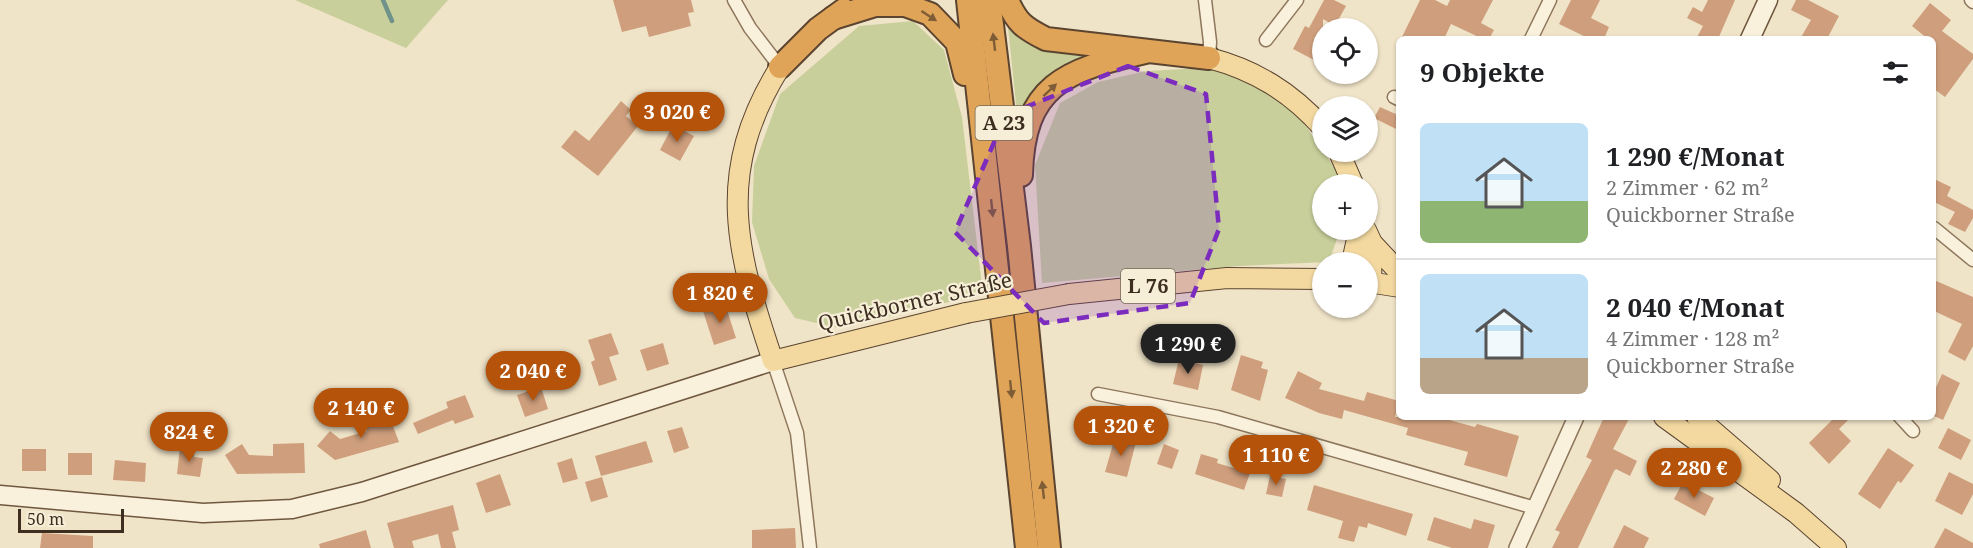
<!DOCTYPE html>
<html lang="de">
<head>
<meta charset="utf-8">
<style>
  :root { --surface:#fff; --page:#f2f2f2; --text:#202124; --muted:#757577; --line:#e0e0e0; --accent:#b45309 }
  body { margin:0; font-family:"Noto Serif",serif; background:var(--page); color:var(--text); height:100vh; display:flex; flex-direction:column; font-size:22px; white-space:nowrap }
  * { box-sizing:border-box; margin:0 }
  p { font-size:20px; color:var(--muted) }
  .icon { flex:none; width:33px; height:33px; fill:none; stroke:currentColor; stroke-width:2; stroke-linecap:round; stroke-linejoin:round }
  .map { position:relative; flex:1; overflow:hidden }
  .sheet { position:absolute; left:1396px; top:36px; width:540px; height:384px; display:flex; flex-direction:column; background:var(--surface); border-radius:9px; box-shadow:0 2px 4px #0004 }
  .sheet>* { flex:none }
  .buttons { position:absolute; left:1312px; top:18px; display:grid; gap:12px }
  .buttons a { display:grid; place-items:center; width:66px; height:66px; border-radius:50%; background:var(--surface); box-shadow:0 2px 4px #0004; font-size:30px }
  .scale { position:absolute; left:18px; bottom:15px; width:106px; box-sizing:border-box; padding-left:6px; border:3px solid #3d2e20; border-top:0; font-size:16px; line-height:21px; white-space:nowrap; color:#3d2e20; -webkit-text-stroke:4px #f7eed8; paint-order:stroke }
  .price { position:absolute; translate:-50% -51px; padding:0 14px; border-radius:21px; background:var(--accent); color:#fff; font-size:20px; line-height:39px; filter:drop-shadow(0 2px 3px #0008) }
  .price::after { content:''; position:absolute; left:50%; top:36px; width:18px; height:14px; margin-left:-9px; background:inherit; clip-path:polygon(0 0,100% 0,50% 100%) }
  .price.current { background:#222; color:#fff }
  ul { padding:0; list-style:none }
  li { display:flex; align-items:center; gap:18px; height:150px; padding:0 24px }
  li+li { border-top:2px solid var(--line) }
  li span { display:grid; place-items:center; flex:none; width:168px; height:120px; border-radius:9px; color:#555 }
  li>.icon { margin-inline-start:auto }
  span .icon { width:72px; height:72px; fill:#fffc; stroke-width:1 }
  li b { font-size:26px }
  h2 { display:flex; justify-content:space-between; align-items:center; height:72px; padding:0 24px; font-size:26px }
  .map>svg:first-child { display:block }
  .green { fill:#c9cf9b }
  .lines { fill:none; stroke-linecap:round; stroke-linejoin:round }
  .stream { stroke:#6f938a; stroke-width:4.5 }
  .building { fill:#cf9f7d }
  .minor-casing { stroke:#8d765c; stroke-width:15 }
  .tertiary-casing { stroke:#8d765c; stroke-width:18 }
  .secondary-casing { stroke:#6f573f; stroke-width:21 }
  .primary-casing { stroke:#5b4430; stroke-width:22 }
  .motorway-casing { stroke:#5b4430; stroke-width:26 }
  .minor { stroke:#faf1dc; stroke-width:12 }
  .tertiary { stroke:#faf1dc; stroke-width:15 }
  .secondary { stroke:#faf1dc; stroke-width:18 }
  .primary { stroke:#f3d9a0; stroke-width:20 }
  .motorway { stroke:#e0a458; stroke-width:22 }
  .primary-bridge-casing { stroke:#5b4430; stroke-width:22; stroke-linecap:butt }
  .primary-bridge { stroke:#f3d9a0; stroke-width:20 }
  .oneway { fill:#7e5d36 }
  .marked { fill:#7b2cbf; fill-opacity:0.2; stroke:#7b2cbf; stroke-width:4.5; stroke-dasharray:12 8; stroke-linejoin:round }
  .labels { text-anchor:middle; stroke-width:4.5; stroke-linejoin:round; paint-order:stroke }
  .shield { fill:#f7eed8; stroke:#756857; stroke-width:1.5 }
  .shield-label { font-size:20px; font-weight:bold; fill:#3d2e20 }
  .street-label { font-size:21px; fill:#3d2e20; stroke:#f7eed8 }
</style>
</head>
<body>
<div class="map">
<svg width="1973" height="548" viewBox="0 0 1973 548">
  <rect width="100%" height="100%" fill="#f0e4c8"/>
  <g class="green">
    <path d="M295,0h153l-42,48z"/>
    <path d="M913,21l31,29 18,67 21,177 -145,34 -43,-10 -26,-39 -17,-57 2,-56 26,-72 79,-68z"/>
    <path d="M1008,27c28,21 46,28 82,29l-72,67z"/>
    <path d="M1204,68l37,10 54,32 45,66 1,8h-18v46h17l-11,32 -90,4 -197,17 -7,-118 25,-62 38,-21 48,-11z"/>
  </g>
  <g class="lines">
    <path class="stream" d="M383,0l9,21"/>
  </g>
  <g class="building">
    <path d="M613,0h78l3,12 -6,1 3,13 -42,11 -3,-11 -24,6z"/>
    <path d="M1324,0h10l12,6 -11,20 -12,-7v23l-9,18 -21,-11 12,-23 4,2z"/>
    <path d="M1420,0h15l12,6 3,-6h43l-12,23 13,7 -5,9h-6l-32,-15 -7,15h-43z"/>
    <path d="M1571,0h29l-9,18 18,9 -5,12h-14l-31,-15z"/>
    <path d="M1708,0h27l-17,39h-22l7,-13 -16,-8 6,-11 9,5z"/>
    <path d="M1796,0h12l31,16 -12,23h-27l11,-19 -20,-10z"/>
    <path d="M1930,3l21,17 -9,11 31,23v5l-28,38 -11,-8v-50h-6l-16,-13z"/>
    <path d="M621,101l10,9 -5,6 12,10 -40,50 -37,-29 14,-17 14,11z"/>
    <path d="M1380,107l20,9v15l-26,-13z"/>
    <path d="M673,125l21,11 -14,25 -20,-11z"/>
    <path d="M1934,179l17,8 -4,9 26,14v8l-8,14 -17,-8 7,-12 -21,-10z"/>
    <path d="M1934,280l39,17v49l-8,15 -17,-9 14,-28 -28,-13z"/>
    <path d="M725,304l11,34 -22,7 -11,-34z"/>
    <path d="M611,333l8,21 -10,3 8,23 -18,6 -8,-24 4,-2 -7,-20z"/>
    <path d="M663,343l6,21 -22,7 -7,-21z"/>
    <path d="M1241,355l22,7 -2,6 7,2 -8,31 -29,-11z"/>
    <path d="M1179,359l24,6 -5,25 -25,-6z"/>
    <path d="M1298,371l24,12 -3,6 45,12 3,-9 32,9 -4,16h43l37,10 2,-3 42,12 -12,41 -43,-12 4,-13 -62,-17 2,-7 -64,-18 -2,9 -23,-6 -34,-15z"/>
    <path d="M1942,374l18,9 -17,37 -9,-4v-24z"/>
    <path d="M541,387l7,22 -23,8 -8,-22z"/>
    <path d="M465,395l9,22 -19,7 -2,-4 -35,14 -5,-11 35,-15 -2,-6z"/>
    <path d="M388,413l11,29 -64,18 -18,-14 13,-15 10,8 27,-8 -4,-10z"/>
    <path d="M1604,417h26l-17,32 24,12 -7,15 -14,-7 -2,2 -36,77h-26l8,-16 -5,-2 37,-70 -6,-3z"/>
    <path d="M1835,417h16l-12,12 12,12 -22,23 -20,-21z"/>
    <path d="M682,427l7,21 -15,5 -7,-22z"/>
    <path d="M1948,428l23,12 -10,20 -23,-12z"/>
    <path d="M1115,437l21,5 -9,35 -22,-5z"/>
    <path d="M646,441l7,21 -52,14 -6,-20z"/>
    <path d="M304,443l1,30 -68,1 -12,-19 17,-11 7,11 24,1v-12z"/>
    <path d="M1164,444l15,6 -7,19 -15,-5z"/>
    <path d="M180,447l15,2 -1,8 9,1 -3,19 -23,-3z"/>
    <path d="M1888,448l26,17 -13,18 -3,-2 -18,28 -22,-15z"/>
    <rect x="22" y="449" width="24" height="22"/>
    <rect x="68" y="453" width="24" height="22"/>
    <path d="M1201,454l17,5 -1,4 33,10 -6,17 -49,-16z"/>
    <path d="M572,458l6,21 -15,4 -6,-20z"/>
    <path d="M115,460l31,3 -1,19 -32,-2z"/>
    <path d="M1949,472l24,12v10l-11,21 -27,-14z"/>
    <path d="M500,474l11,31 -25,8 -10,-30z"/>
    <path d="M1270,476l16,3 -4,18 -16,-3z"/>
    <path d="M602,477l6,20 -17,5 -6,-20z"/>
    <path d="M1683,482l31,16 -9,18 -31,-17z"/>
    <path d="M1314,485l99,29 -7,22 -38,-13 -1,5 -8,-2 -5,16 -16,-4 5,-17 -36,-11z"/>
    <path d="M453,505l6,25 -7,2 4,16h-15l-3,-14 -26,7 2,7h-20l-7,-25z"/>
    <path d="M1434,517l37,12 3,-10 21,6 -7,23h-36l-25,-8z"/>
    <path d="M1624,525l25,13 -5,10h-31z"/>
    <path d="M795,528l1,20h-44v-18z"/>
    <path d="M1945,528l28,15v5h-39z"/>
    <path d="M366,530l5,18h-51l-1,-4z"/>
    <path d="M42,533l51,3v12h-53z"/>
  </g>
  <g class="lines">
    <g class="minor-casing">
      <g id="minor">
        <path d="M734,0l16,28 30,39"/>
        <path d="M1205,0l5,42 -1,16"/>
        <path d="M1971,0l2,2"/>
        <path d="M1531,39l19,-39"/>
        <path d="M1266,40l31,-40"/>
        <path d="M1394,97l6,3"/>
        <path d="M1934,228l39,32"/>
        <path d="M773,361l24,72 13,115"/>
        <path d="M1098,394l120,23 317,91"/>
        <path d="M1900,417l13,14"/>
      </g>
    </g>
    <g class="tertiary-casing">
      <path id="tertiary" d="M1517,548l59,-131"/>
    </g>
    <g class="secondary-casing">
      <g id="secondary">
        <path d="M1750,39l18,-39"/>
        <path d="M0,495l203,18 89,-4 70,-17 411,-131"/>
      </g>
    </g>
    <g class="primary-casing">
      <g id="primary">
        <path d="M1209,58c46,12 82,34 114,70"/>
        <path d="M780,67c-66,106 -44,184 -7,294l193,-48"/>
        <path d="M1339,152l14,32"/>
        <path d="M1366,230l6,13 28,30"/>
        <path d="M1352,262l7,-32"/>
        <path d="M1368,282l32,5"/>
        <path d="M1371,283l1,-40"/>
        <path d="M1069,294l158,-16 96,1"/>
        <path d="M1664,417l132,96 40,35"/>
        <path d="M1697,417l73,63"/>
      </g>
    </g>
    <g class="motorway-casing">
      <g id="motorway">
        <path d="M968,0l59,548"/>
        <path d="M989,0l30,246 30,302"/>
        <path d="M1007,0c10,23 17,28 39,39l163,19"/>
        <path d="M833,18l42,-13h30l25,9 27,28 8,32"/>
        <path d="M780,67l38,-38 26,-19"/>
        <path d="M1021,175c2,-90 44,-105 124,-123"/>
      </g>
    </g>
    <use href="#minor" class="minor"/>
    <use href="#tertiary" class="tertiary"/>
    <use href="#secondary" class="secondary"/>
    <use href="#primary" class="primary"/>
    <use href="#motorway" class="motorway"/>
    <g class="primary-bridge-casing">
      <path id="primary-bridge" d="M966,313l103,-19"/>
    </g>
    <use href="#primary-bridge" class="primary-bridge"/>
  </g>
  <defs><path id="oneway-solid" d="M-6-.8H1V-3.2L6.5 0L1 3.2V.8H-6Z" transform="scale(1.5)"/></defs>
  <g class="oneway">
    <use href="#oneway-solid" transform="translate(929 16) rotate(33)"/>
    <use href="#oneway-solid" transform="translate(994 42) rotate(-97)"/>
    <use href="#oneway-solid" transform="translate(1050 90) rotate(-43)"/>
    <use href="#oneway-solid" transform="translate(992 208) rotate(84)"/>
    <use href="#oneway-solid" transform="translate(1011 389) rotate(84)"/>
    <use href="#oneway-solid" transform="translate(1043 490) rotate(-96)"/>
  </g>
  <path class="marked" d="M1128,66l78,28 13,135 -29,74 -146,20 -89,-91 51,-117z"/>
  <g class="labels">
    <g class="shield">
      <rect x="975.5" y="106" width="57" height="34" rx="4.5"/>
      <rect x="1121" y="269" width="54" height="34" rx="4.5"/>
    </g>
    <g class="shield-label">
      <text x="1004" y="130">A 23</text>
      <text x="1148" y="293">L 76</text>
    </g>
    <g class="street-label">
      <text transform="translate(915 302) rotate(-13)" y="7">Quickborner Straße</text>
    </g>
  </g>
</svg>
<div class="buttons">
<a><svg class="icon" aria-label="locate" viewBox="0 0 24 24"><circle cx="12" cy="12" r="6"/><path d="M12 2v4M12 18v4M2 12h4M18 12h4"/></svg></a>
<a><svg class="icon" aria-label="layers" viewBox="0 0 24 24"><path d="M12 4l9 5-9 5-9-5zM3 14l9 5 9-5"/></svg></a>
<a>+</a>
<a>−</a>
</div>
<div class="scale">50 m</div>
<b class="price" style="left:677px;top:143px">3 020 €</b>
<b class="price" style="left:720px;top:324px">1 820 €</b>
<b class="price current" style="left:1188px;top:375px">1 290 €</b>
<b class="price" style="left:533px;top:402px">2 040 €</b>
<b class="price" style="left:361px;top:439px">2 140 €</b>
<b class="price" style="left:1121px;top:457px">1 320 €</b>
<b class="price" style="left:189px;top:463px">824 €</b>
<b class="price" style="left:1276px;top:486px">1 110 €</b>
<b class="price" style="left:1694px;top:499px">2 280 €</b>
<section class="sheet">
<h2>9 Objekte<svg class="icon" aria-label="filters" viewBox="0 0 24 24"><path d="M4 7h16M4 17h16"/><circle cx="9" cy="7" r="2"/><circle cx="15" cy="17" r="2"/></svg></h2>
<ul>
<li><span style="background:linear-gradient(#bfe0f5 65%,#8fb573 0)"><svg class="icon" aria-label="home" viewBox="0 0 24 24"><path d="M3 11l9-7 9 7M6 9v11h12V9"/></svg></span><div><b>1 290 €/Monat</b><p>2 Zimmer · 62 m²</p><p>Quickborner Straße</p></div></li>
<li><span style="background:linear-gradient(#bfe0f5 70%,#b9a48a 0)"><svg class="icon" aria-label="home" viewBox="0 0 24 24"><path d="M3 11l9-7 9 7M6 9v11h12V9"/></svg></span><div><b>2 040 €/Monat</b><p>4 Zimmer · 128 m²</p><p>Quickborner Straße</p></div></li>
</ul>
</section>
</div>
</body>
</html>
